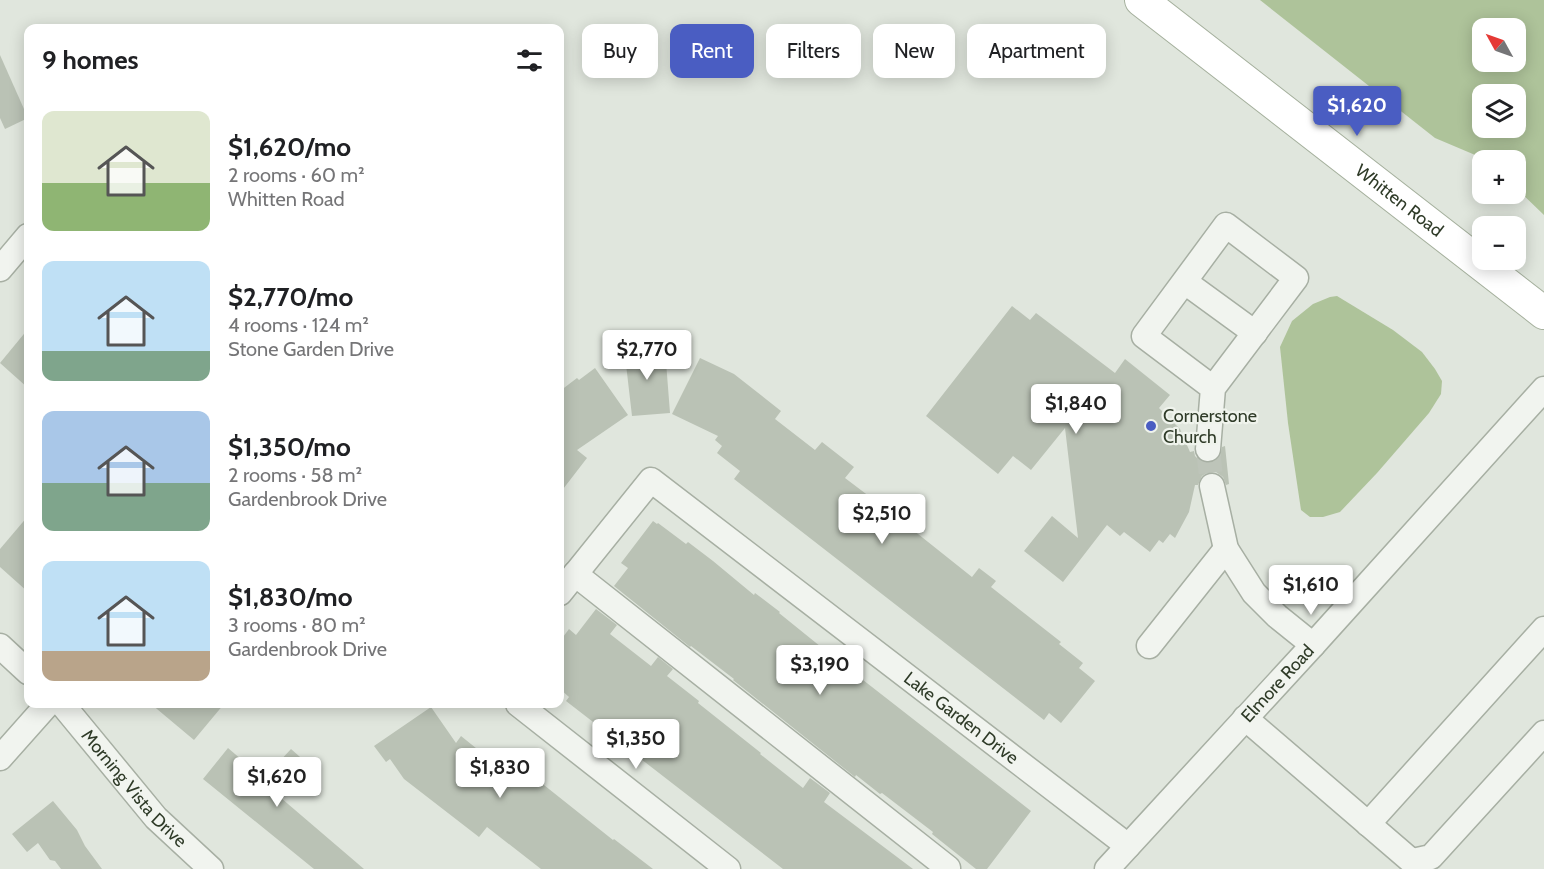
<!DOCTYPE html>
<html lang="en">
<head>
<meta charset="utf-8">
<style>
  :root { --surface:#fff; --page:#f2f2f2; --text:#202124; --muted:#757577; --accent:#4a5dc2 }
  body { margin:0; font-family:Cabin,sans-serif; background:var(--page); color:var(--text); height:100vh; display:flex; flex-direction:column; font-size:22px; white-space:nowrap }
  * { box-sizing:border-box; margin:0 }
  p { font-size:20px; color:var(--muted) }
  .icon { flex:none; width:33px; height:33px; fill:none; stroke:currentColor; stroke-width:2; stroke-linecap:round; stroke-linejoin:round }
  .map { position:relative; flex:1; overflow:hidden }
  .details { position:absolute; left:24px; top:24px; width:540px; height:684px; display:flex; flex-direction:column; background:var(--surface); border-radius:12px; box-shadow:0 3px 15px #0003 }
  .details>* { flex:none }
  .guide { position:absolute; left:582px; top:24px; width:570px; height:54px; display:flex; gap:12px }
  .needle { width:39px; rotate:310deg }
  .fabs { position:absolute; left:1472px; top:18px; display:grid; gap:12px }
  .fabs a { display:grid; place-items:center; width:54px; height:54px; border-radius:12px; background:var(--surface); box-shadow:0 3px 15px #0003; font-size:30px }
  .price { position:absolute; translate:-50% -51px; padding:0 14px; border-radius:6px; background:#fff; color:#222; font-size:20px; line-height:39px; filter:drop-shadow(0 2px 3px #0008) }
  .price::after { content:''; position:absolute; left:50%; top:36px; width:18px; height:14px; margin-left:-9px; background:inherit; clip-path:polygon(0 0,100% 0,50% 100%) }
  .price.selected { background:var(--accent); color:#fff }
  ul { padding:0; list-style:none }
  li { display:flex; align-items:center; gap:18px; height:150px; padding:0 18px }
  li span { display:grid; place-items:center; flex:none; width:168px; height:120px; border-radius:12px; color:#555 }
  li>.icon { margin-inline-start:auto }
  span .icon { width:72px; height:72px; fill:#fffc; stroke-width:1 }
  li b { font-size:26px }
  h2 { display:flex; justify-content:space-between; align-items:center; height:72px; padding:0 18px; font-size:26px }
  .tag { padding:0 21px; border-radius:12px; background:var(--surface); box-shadow:0 3px 15px #0003; font-size:21px; line-height:54px }
  .tag.selected { background:var(--accent); color:#fff }
  .map>svg:first-child { display:block }
  .water { fill:#aec39a; fill-rule:evenodd }
  .building { fill:#bac2b5 }
  .lines { fill:none; stroke-linecap:round; stroke-linejoin:round }
  .minor-tunnel { stroke:#bdc4b9; stroke-width:24; stroke-dasharray:24 12; stroke-linecap:butt }
  .minor-casing { stroke:#a7afa3; stroke-width:27 }
  .major-casing { stroke:#a5b09d; stroke-width:34 }
  .minor { stroke:#f1f4ef; stroke-width:24 }
  .major { stroke:#fff; stroke-width:32 }
  .poi-dot { fill:#4a5dc2; stroke:#eff3ec; stroke-width:2 }
  .labels { text-anchor:middle; stroke-width:4.5; stroke-linejoin:round; paint-order:stroke }
  .street-label { font-size:18px; fill:#2f3b28; stroke:#eff3ec }
  .poi-label { font-size:18px; fill:#2f3b28; stroke:#eff3ec; text-anchor:start }
</style>
</head>
<body>
<div class="map">
<svg width="1544" height="869" viewBox="0 0 1544 869">
  <rect width="100%" height="100%" fill="#e0e6dd"/>
  <g class="water">
    <path d="M1260,0h284v215l-29,-28v-27h-28l-52,-22zM1482,28h33v34h-33zM1482,94h33v34h-33z"/>
    <path d="M1337,296l56,34 29,22 13,17 7,12 -1,13 -12,19 -52,60 -37,39 -17,5h-13l-9,-7 -13,-87 -8,-76 12,-26 21,-17 17,-7z"/>
  </g>
  <g class="building">
    <path d="M0,55l28,63 -23,11 -5,-11z"/>
    <path d="M1012,306l18,14 6,-7 79,60 10,-14 45,36 -11,13 21,21 10,23 4,-1 1,5 5,5 7,2 8,-1 5,-5 2,-10 3,-1 4,38 -3,1 -3,-8 -7,-5h-8l-6,4 -4,9h-3l-6,27 -14,26 -5,-4 -7,9 -4,-3 -9,12 -26,-20 -4,4 -13,-11 -44,57 -39,-31 28,-35 26,22 -13,-110 -34,42 -18,-14 -15,18 -72,-58z"/>
    <path d="M28,329v59l-28,-25z"/>
    <path d="M644,345l1,6 20,-2 5,64 -38,3 -8,-69z"/>
    <path d="M700,358l34,16 47,37 -6,8 40,31 7,-8 32,25 -9,11 41,31 3,-4 3,2 24,19 -3,4 59,47 7,-9 17,13 -5,6 70,55 -2,2 24,19 -4,5 16,13 -34,42 -12,-10 -5,7 -310,-241 6,-8 -23,-18 5,-7 -7,-6 3,-4 -46,-22z"/>
    <path d="M595,368l33,47 -51,35 10,8 -27,35v-102l17,-13 2,2z"/>
    <path d="M28,516v76l-28,-25v-18z"/>
    <path d="M653,521l4,3 1,-1 28,21 2,-2 25,19 41,34 1,-2 25,19 -1,1 52,42 200,156 -44,58h-11l-44,-35 1,-2 -51,-39 -2,1 -24,-19 -1,2 -122,-97 1,-1 -43,-33 -1,1 -76,-61 14,-18 -7,-5z"/>
    <path d="M596,609l21,16 -7,9 41,32 7,-9 15,12 -6,7 32,25 -1,2 63,50 -1,1 43,34 7,-10 20,15 -6,9 89,67h-130l-217,-168 3,-4 -9,-8v-48l9,-12 7,6z"/>
    <path d="M151,704h73l-30,36z"/>
    <path d="M431,707l25,36 5,-7 36,29 8,-11 108,86 1,-1 39,30h-112l-54,-42 -8,10 -75,-58 -14,-20 -4,3 -12,-16z"/>
    <path d="M228,748l28,24 1,-1 8,6 26,-28 17,15 -12,15 2,1 -17,18 83,71h-50l-111,-90z"/>
    <path d="M53,801l24,29 8,16 17,23h-41l-6,-8 -5,-1 -12,-17 -11,9 -15,-18z"/>
  </g>
  <g class="lines">
    <path class="minor-tunnel" d="M1208,449l4,37"/>
    <g class="minor-casing">
      <g id="minor">
        <path d="M0,269l28,-33"/>
        <path d="M1185,282l70,51"/>
        <path d="M1208,449l5,-61 83,-110 -70,-53 -82,111 69,52"/>
        <path d="M1212,486l14,63 28,44 23,23 36,29"/>
        <path d="M575,574l373,294"/>
        <path id="s1" d="M560,593l91,-113 477,366"/>
        <path d="M0,646l28,26"/>
        <path d="M1149,646l77,-97"/>
        <path id="s2" d="M62,704l94,114 55,51"/>
        <path d="M518,704l210,165"/>
        <path d="M1245,718l164,141 4,2 18,-4 113,-124"/>
        <path d="M0,758l48,-54"/>
        <path d="M1368,824l176,-195"/>
        <path id="s3" d="M1107,869l206,-224 231,-256"/>
      </g>
    </g>
    <g class="major-casing">
      <g id="major">
        <path id="s4" d="M1141,0l403,313"/>
      </g>
    </g>
    <use href="#minor" class="minor"/>
    <use href="#major" class="major"/>
  </g>
  <circle class="poi-dot" cx="1151" cy="426" r="6"/>
  <g class="labels">
    <g class="street-label">
      <text dy="6" stroke="none"><textPath href="#s4" startOffset="327">Whitten Road</textPath></text>
      <text dy="6" stroke="none"><textPath href="#s3" startOffset="252">Elmore Road</textPath></text>
      <text dy="6" stroke="none"><textPath href="#s1" startOffset="536">Lake Garden Drive</textPath></text>
      <text dy="6" stroke="none"><textPath href="#s2" startOffset="111">Morning Vista Drive</textPath></text>
    </g>
    <g class="poi-label">
      <text x="1163" y="422">Cornerstone<tspan x="1163" dy="21">Church</tspan></text>
    </g>
  </g>
</svg>
<div class="fabs">
<a><svg class="needle" viewBox="-14 -14 28 28"><path d="M0-13l5 13h-10z" fill="#e53935"/><path d="M0 13l5-13h-10z" fill="#757577"/></svg></a>
<a><svg class="icon" aria-label="layers" viewBox="0 0 24 24"><path d="M12 4l9 5-9 5-9-5zM3 14l9 5 9-5"/></svg></a>
<a>+</a>
<a>−</a>
</div>
<b class="price selected" style="left:1357px;top:137px">$1,620</b>
<b class="price" style="left:647px;top:381px">$2,770</b>
<b class="price" style="left:1076px;top:435px">$1,840</b>
<b class="price" style="left:882px;top:545px">$2,510</b>
<b class="price" style="left:1311px;top:616px">$1,610</b>
<b class="price" style="left:820px;top:696px">$3,190</b>
<b class="price" style="left:636px;top:770px">$1,350</b>
<b class="price" style="left:500px;top:799px">$1,830</b>
<b class="price" style="left:277px;top:808px">$1,620</b>
<div class="guide">
<a class="tag">Buy</a>
<a class="tag selected">Rent</a>
<a class="tag">Filters</a>
<a class="tag">New</a>
<a class="tag">Apartment</a>
</div>
<section class="details">
<h2>9 homes<svg class="icon" aria-label="filters" viewBox="0 0 24 24"><path d="M4 7h16M4 17h16"/><circle cx="9" cy="7" r="2"/><circle cx="15" cy="17" r="2"/></svg></h2>
<ul>
<li><span style="background:linear-gradient(#dfe7d0 60%,#8fb573 0)"><svg class="icon" aria-label="home" viewBox="0 0 24 24"><path d="M3 11l9-7 9 7M6 9v11h12V9"/></svg></span><div><b>$1,620/mo</b><p>2 rooms · 60 m²</p><p>Whitten Road</p></div></li>
<li><span style="background:linear-gradient(#bfe0f5 75%,#7fa58c 0)"><svg class="icon" aria-label="home" viewBox="0 0 24 24"><path d="M3 11l9-7 9 7M6 9v11h12V9"/></svg></span><div><b>$2,770/mo</b><p>4 rooms · 124 m²</p><p>Stone Garden Drive</p></div></li>
<li><span style="background:linear-gradient(#a9c7e8 60%,#7fa58c 0)"><svg class="icon" aria-label="home" viewBox="0 0 24 24"><path d="M3 11l9-7 9 7M6 9v11h12V9"/></svg></span><div><b>$1,350/mo</b><p>2 rooms · 58 m²</p><p>Gardenbrook Drive</p></div></li>
<li><span style="background:linear-gradient(#bfe0f5 75%,#b9a48a 0)"><svg class="icon" aria-label="home" viewBox="0 0 24 24"><path d="M3 11l9-7 9 7M6 9v11h12V9"/></svg></span><div><b>$1,830/mo</b><p>3 rooms · 80 m²</p><p>Gardenbrook Drive</p></div></li>
</ul>
</section>
</div>
</body>
</html>
